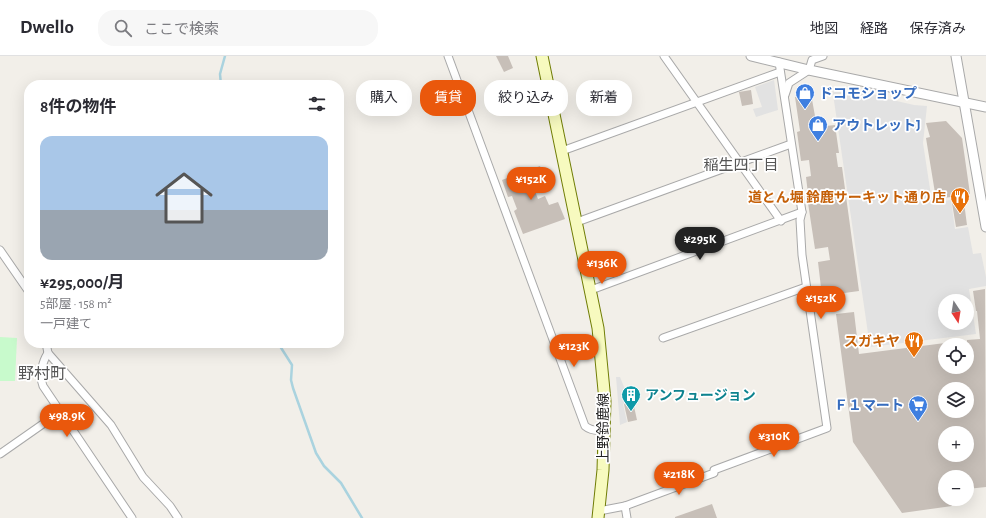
<!DOCTYPE html>
<html lang="ja">
<head>
<meta charset="utf-8">
<style>
  :root { --surface:#fff; --page:#f7f7f7; --text:#2b2b33; --muted:#7c7c81; --line:#e1e1e2; --accent:#ea580c }
  body { margin:0; font-family:"Alegreya Sans","Noto Sans JP",sans-serif; background:var(--page); color:var(--text); height:100vh; display:flex; flex-direction:column; font-size:15px; white-space:nowrap }
  * { box-sizing:border-box; margin:0 }
  p { font-size:13px; color:var(--muted) }
  .icon { flex:none; width:22px; height:22px; fill:none; stroke:currentColor; stroke-width:2; stroke-linecap:round; stroke-linejoin:round }
  .map { position:relative; flex:1; overflow:hidden }
  .details { position:absolute; left:24px; top:24px; width:320px; height:268px; display:flex; flex-direction:column; background:var(--surface); border-radius:16px; box-shadow:0 4px 16px #0002 }
  .details>* { flex:none }
  .banner { position:absolute; left:356px; top:24px; width:380px; height:36px; display:flex; gap:8px }
  .needle { width:26px; rotate:168deg }
  .tools { position:absolute; left:938px; top:238px; display:grid; gap:8px }
  .tools a { display:grid; place-items:center; width:36px; height:36px; border-radius:50%; background:var(--surface); box-shadow:0 4px 16px #0002; font-size:20px }
  .price { position:absolute; translate:-50% -34px; padding:0 9px; border-radius:14px; background:var(--accent); color:#fff; font-size:13px; line-height:26px; filter:drop-shadow(0 1px 2px #0008) }
  .price::after { content:''; position:absolute; left:50%; top:24px; width:12px; height:9px; margin-left:-6px; background:inherit; clip-path:polygon(0 0,100% 0,50% 100%) }
  .price.current { background:#222; color:#fff }
  ul { padding:0; list-style:none }
  li { display:grid; align-content:center; gap:8px; height:212px; padding:0 16px }
  li+li { border-top:1px solid var(--line) }
  li span { display:grid; place-items:center; height:124px; border-radius:12px; color:#555 }
  li>.icon { margin-inline-start:auto }
  span .icon { width:72px; height:72px; fill:#fffc; stroke-width:1 }
  li b { font-size:17px }
  h2 { display:flex; justify-content:space-between; align-items:center; height:48px; padding:0 16px; font-size:17px }
  .pill { padding:0 14px; border-radius:16px; background:var(--surface); box-shadow:0 4px 16px #0002; font-size:14px; line-height:36px }
  .pill.current { background:var(--accent); color:#fff }
  header { display:flex; align-items:center; gap:24px; box-sizing:border-box; height:56px; padding:0 20px; background:var(--surface); border-bottom:1px solid var(--line) }
  header strong { font-size:19px }
  nav { display:flex; gap:22px; margin-inline-start:auto; font-size:14px }
  .search { width:280px; height:36px; background:var(--page); display:flex; align-items:center; gap:10px; box-sizing:border-box; padding:0 14px; border-radius:16px; color:var(--muted); font-size:15px }
  .map>svg:first-child { display:block }
  .park { fill:#c8facc }
  .parking { fill:#e2e2e2; fill-rule:evenodd }
  .lines { fill:none; stroke-linecap:round; stroke-linejoin:round }
  .stream { stroke:#aad3df; stroke-width:2.5 }
  .building { fill:#c7bfb8; fill-rule:evenodd }
  .minor-casing { stroke:#a9a9a9; stroke-width:9 }
  .tertiary-casing { stroke:#a9a9a9; stroke-width:11 }
  .secondary-casing { stroke:#707d05; stroke-width:13 }
  .minor { stroke:#fff; stroke-width:7 }
  .tertiary { stroke:#fff; stroke-width:9 }
  .secondary { stroke:#f7fabf; stroke-width:11 }
  .labels { text-anchor:middle; stroke-width:3.5; stroke-linejoin:round; paint-order:stroke }
  .shop-label { font-size:14px; font-weight:bold; fill:#366cbe; stroke:#fff; text-anchor:start }
  .food-label { font-size:14px; font-weight:bold; fill:#c56008; stroke:#fff; text-anchor:end }
  .culture-label { font-size:14px; font-weight:bold; fill:#0d838f; stroke:#fff; text-anchor:start }
  .street-label { font-size:14px; fill:#222; stroke:#fff }
  .neighbourhood-label { font-size:15px; fill:#555; stroke:#fff }
  .quarter-label { font-size:16px; fill:#555; stroke:#fff }
</style>
</head>
<body>
<header>
<strong>Dwello</strong>
<div class="search"><svg class="icon" aria-label="search" viewBox="0 0 24 24"><circle cx="10" cy="10" r="6"/><path d="M15 15l6 6"/></svg>ここで検索</div>
<nav><a>地図</a><a>経路</a><a>保存済み</a></nav>
</header>
<div class="map">
<svg width="986" height="462" viewBox="0 0 986 462">
  <rect width="100%" height="100%" fill="#f2efe9"/>
  <path class="park" d="M0,281l17,1 -2,43h-15z"/>
  <g class="parking">
    <path d="M774,24l4,30 -22,7 -3,-8 9,-2 -7,-20z"/>
    <path d="M832,31l15,4 26,3 15,5 26,6 13,1 -4,37 9,59 19,-2 4,29 13,-2 5,27 8,-1 5,24v9l-17,3 7,45 -106,13zM945,245h22v22h-22z"/>
    <path d="M616,321h4l10,25 -7,2 4,18 -7,3z"/>
  </g>
  <g class="lines">
    <g class="stream">
      <path d="M221,29l-1,-11 5,-18"/>
      <path d="M278,287l14,22 -1,15 2,8 23,65 8,13 17,17 21,35"/>
    </g>
  </g>
  <g class="building">
    <path d="M496,0h12l5,12 -9,4z"/>
    <path d="M751,34l2,14 -11,2 -3,-14z"/>
    <path d="M811,38l6,33 18,-2 4,28h-3l2,14h4l17,124 -37,5 -4,-34 12,-2 -2,-13 -13,2 -7,-46 1,-1 -3,-25 5,-1 -2,-16 -8,1 -4,-29 3,-1 -5,-34z"/>
    <path d="M946,65l16,17 8,56 -7,1 4,30 -11,2 -5,-30 -15,2 -10,-61 4,-1 -4,-14z"/>
    <path d="M540,110l6,16 -13,4 5,13 7,-3 4,9 9,-3 7,17 -42,15 -9,-23 3,-2 -5,-13 -4,1 -6,-17z"/>
    <path d="M985,233l1,198 -19,2v-12h-22v22h6l1,7 -50,7 -49,-71 -17,-128 18,-2 5,42 86,-11v24h22v-27l13,-1 -3,-28h-1l-3,-20zM945,333h22v22h-22zM945,377h22v22h-22z"/>
    <path d="M633,346l4,18 -9,2 -4,-18z"/>
    <path d="M712,448l5,14h-42v-1z"/>
  </g>
  <g class="lines">
    <g class="minor-casing">
      <g id="minor">
        <path d="M448,0l137,370c6,5 12,5 19,4"/>
        <path d="M664,0l117,165"/>
        <path d="M785,39l4,-12 20,-13 3,-10 11,-4"/>
        <path d="M562,95l218,-79"/>
        <path d="M577,166l214,-78"/>
        <path d="M0,194l29,42"/>
        <path d="M591,234l211,-78"/>
        <path d="M663,282l143,-51"/>
        <path d="M46,287l2,10 63,72 32,52 27,29 8,12"/>
        <path d="M48,297c-6,9 -9,23 -5,33l89,132"/>
        <path d="M0,398l60,-42"/>
        <path d="M625,450l89,-33v-3l113,-42 -25,-173 -2,-35 2,-8 -23,-150"/>
        <path d="M599,455l26,-5 2,12"/>
      </g>
    </g>
    <g class="tertiary-casing">
      <g id="tertiary">
        <path d="M751,0l58,14 177,37"/>
        <path d="M956,0l30,171"/>
      </g>
    </g>
    <g class="secondary-casing">
      <path id="secondary" d="M542,0l56,272 7,73 -2,69 -5,48"/>
    </g>
    <use href="#minor" class="minor"/>
    <use href="#tertiary" class="tertiary"/>
    <use href="#secondary" class="secondary"/>
  </g>
  <defs>
    <g id="shop-pin" transform="scale(1)"><path d="M0 17L-7.5 6A9.5 9.5 0 1 1 7.5 6Z" fill="#3f7fe0" stroke="#fff"/><path d="M-5-2.5h2.3a2.7 3.5 0 0 1 5.4 0H5L5.5 6h-11ZM-1.5-2.5h3a1.5 2.3 0 0 0-3 0Z" fill="#fff"/></g>
    <g id="restaurant-pin" transform="scale(1)"><path d="M0 17L-7.5 6A9.5 9.5 0 1 1 7.5 6Z" fill="#e8710a" stroke="#fff"/><path d="M-5-6h1v4h1v-4h1v4h1v-4h1v5L-1.5 .5V6h-2V.5L-5-1ZM5-6V6H3V1.5H1.5Q1.5-4 5-6Z" fill="#fff"/></g>
    <g id="building-pin" transform="scale(1)"><path d="M0 17L-7.5 6A9.5 9.5 0 1 1 7.5 6Z" fill="#0f9aa8" stroke="#fff"/><path d="M-4-6H4V6H1V3H-1V6H-4ZM-2.5-4.3h1.7v1.8h-1.7ZM.8-4.3h1.7v1.8H.8ZM-2.5-1h1.7V.8h-1.7ZM.8-1h1.7V.8H.8Z" fill="#fff"/></g>
    <g id="supermarket-pin" transform="scale(1)"><path d="M0 17L-7.5 6A9.5 9.5 0 1 1 7.5 6Z" fill="#3f7fe0" stroke="#fff"/><path d="M-6-5.5h2.5l.6 2H6L4.5 2H-2.5L-4.4-4H-6ZM-1.5 3.2a1.3 1.3 0 1 0 .1 0ZM3 3.2a1.3 1.3 0 1 0 .1 0Z" fill="#fff"/></g>
  </defs>
  <g fill-rule="evenodd">
    <use href="#shop-pin" x="805" y="37"/>
    <use href="#shop-pin" x="818" y="69"/>
    <use href="#restaurant-pin" x="960" y="141"/>
    <use href="#restaurant-pin" x="914" y="285"/>
    <use href="#building-pin" x="631" y="339"/>
    <use href="#supermarket-pin" x="918" y="349"/>
  </g>
  <g class="labels">
    <g class="shop-label">
      <text x="819" y="42">ドコモショップ</text>
      <text x="832" y="74">アウトレットJ</text>
      <text x="904" y="354" text-anchor="end">Ｆ１マート</text>
    </g>
    <g class="food-label">
      <text x="946" y="146">道とん堀 鈴鹿サーキット通り店</text>
      <text x="900" y="290">スガキヤ</text>
    </g>
    <g class="culture-label">
      <text x="645" y="344">アンフュージョン</text>
    </g>
    <g class="street-label">
      <text transform="translate(603 372) rotate(-90)" y="5">上野鈴鹿線</text>
    </g>
    <g class="neighbourhood-label">
      <text x="741" y="114">稲生四丁目</text>
    </g>
    <g class="quarter-label">
      <text x="42" y="323">野村町</text>
    </g>
  </g>
</svg>
<div class="tools">
<a><svg class="needle" viewBox="-14 -14 28 28"><path d="M0-13l5 13h-10z" fill="#e53935"/><path d="M0 13l5-13h-10z" fill="#7c7c81"/></svg></a>
<a><svg class="icon" aria-label="locate" viewBox="0 0 24 24"><circle cx="12" cy="12" r="6"/><path d="M12 2v4M12 18v4M2 12h4M18 12h4"/></svg></a>
<a><svg class="icon" aria-label="layers" viewBox="0 0 24 24"><path d="M12 4l9 5-9 5-9-5zM3 14l9 5 9-5"/></svg></a>
<a>+</a>
<a>−</a>
</div>
<b class="price" style="left:531px;top:145px">¥152K</b>
<b class="price current" style="left:700px;top:205px">¥295K</b>
<b class="price" style="left:602px;top:229px">¥136K</b>
<b class="price" style="left:821px;top:264px">¥152K</b>
<b class="price" style="left:574px;top:312px">¥123K</b>
<b class="price" style="left:67px;top:382px">¥98.9K</b>
<b class="price" style="left:774px;top:402px">¥310K</b>
<b class="price" style="left:679px;top:440px">¥218K</b>
<div class="banner">
<a class="pill">購入</a>
<a class="pill current">賃貸</a>
<a class="pill">絞り込み</a>
<a class="pill">新着</a>
</div>
<section class="details">
<h2>8件の物件<svg class="icon" aria-label="filters" viewBox="0 0 24 24"><path d="M4 7h16M4 17h16"/><circle cx="9" cy="7" r="2"/><circle cx="15" cy="17" r="2"/></svg></h2>
<ul>
<li><span style="background:linear-gradient(#a9c7e8 60%,#9aa5b1 0)"><svg class="icon" aria-label="home" viewBox="0 0 24 24"><path d="M3 11l9-7 9 7M6 9v11h12V9"/></svg></span><div><b>¥295,000/月</b><p>5部屋 · 158 m²</p><p>一戸建て</p></div></li>
</ul>
</section>
</div>
</body>
</html>
